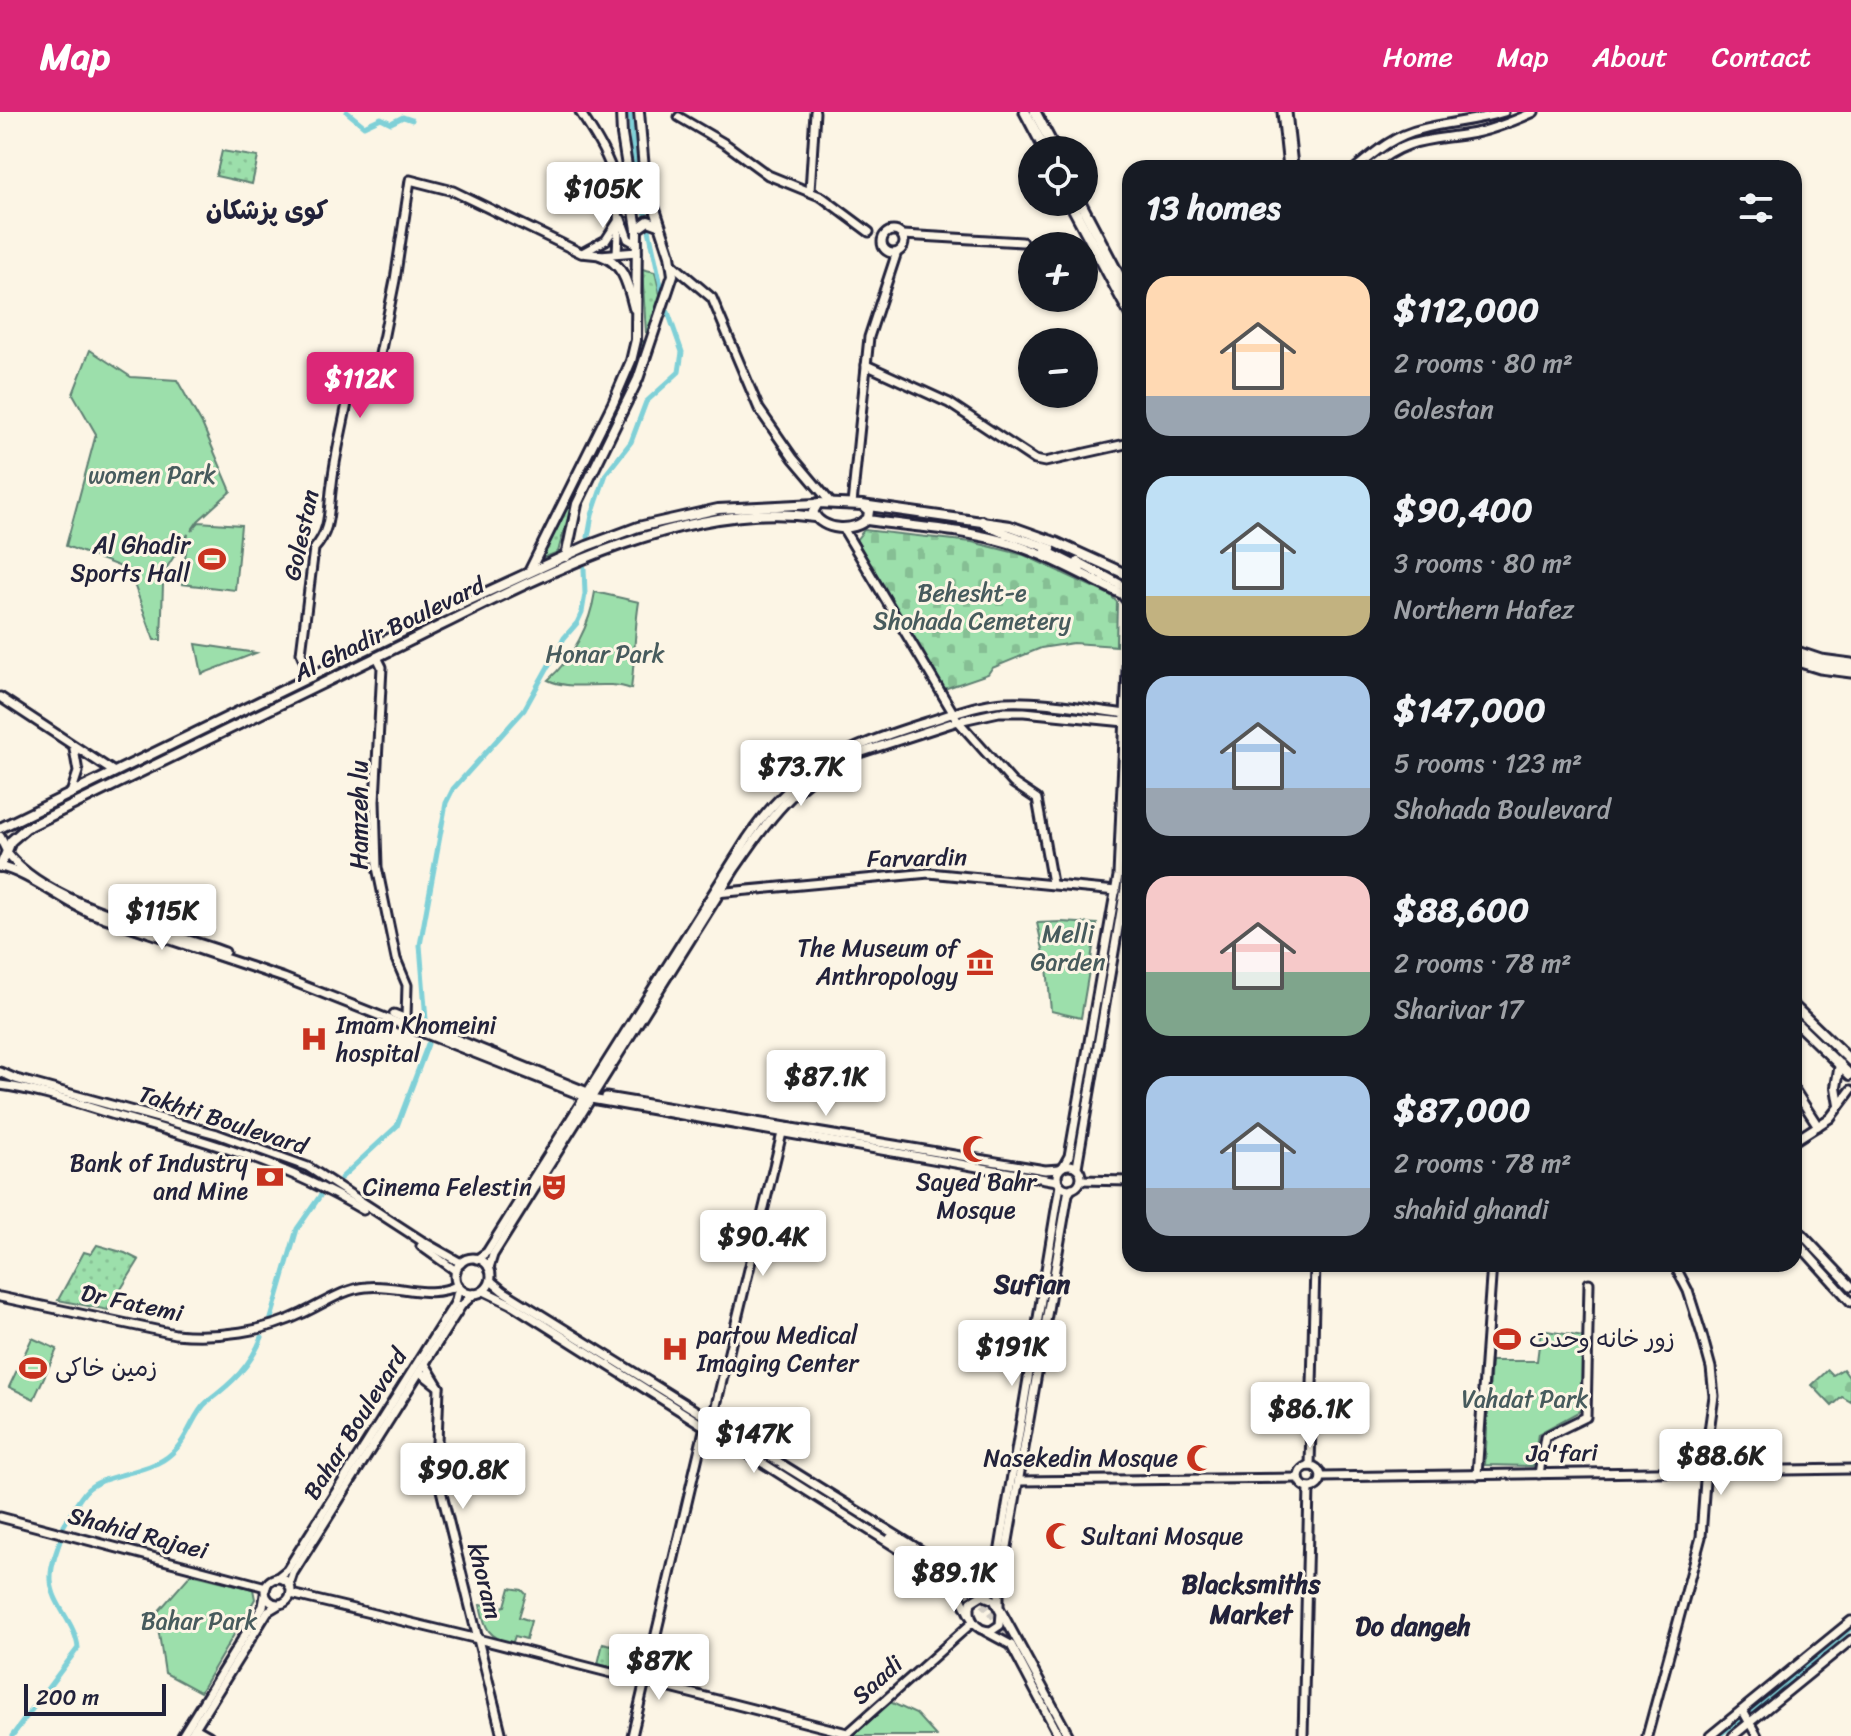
<!DOCTYPE html>
<html lang="en">
<head>
<meta charset="utf-8">
<style>
  :root { --surface:#171b24; --page:#242831; --text:#f1f3f6; --muted:#9ea1a6; --accent:#db2777 }
  body { margin:0; font-family:Sriracha,"Playpen Sans Arabic",sans-serif; background:var(--page); color:var(--text); height:100vh; display:flex; flex-direction:column; font-size:30px; white-space:nowrap }
  * { box-sizing:border-box; margin:0 }
  p { font-size:26px; color:var(--muted) }
  .icon { flex:none; width:44px; height:44px; fill:none; stroke:currentColor; stroke-width:2; stroke-linecap:round; stroke-linejoin:round }
  .map { position:relative; flex:1; overflow:hidden }
  .sheet { position:absolute; left:1122px; top:48px; width:680px; height:1112px; display:flex; flex-direction:column; background:var(--surface); border-radius:24px; box-shadow:0 2px 6px #0004 }
  .sheet>* { flex:none }
  .buttons { position:absolute; left:1018px; top:24px; display:grid; gap:16px }
  .buttons a { display:grid; place-items:center; width:80px; height:80px; border-radius:50%; background:var(--surface); box-shadow:0 2px 6px #0004; font-size:40px }
  .scale { position:absolute; left:24px; bottom:20px; width:142px; box-sizing:border-box; padding-left:8px; border:4px solid #22223b; border-top:0; font-size:22px; line-height:28px; white-space:nowrap; color:#22223b; -webkit-text-stroke:6px #fcf5e5; paint-order:stroke }
  .price { position:absolute; translate:-50% -68px; padding:0 18px; border-radius:8px; background:#fff; color:#222; font-size:26px; line-height:52px; filter:drop-shadow(0 2px 4px #0008) }
  .price::after { content:''; position:absolute; left:50%; top:48px; width:24px; height:18px; margin-left:-12px; background:inherit; clip-path:polygon(0 0,100% 0,50% 100%) }
  .price.active { background:var(--accent); color:#fff }
  ul { padding:0; list-style:none }
  li { display:flex; align-items:center; gap:24px; height:200px; padding:0 24px }
  li span { display:grid; place-items:center; flex:none; width:224px; height:160px; border-radius:24px; color:#555 }
  li>.icon { margin-inline-start:auto }
  span .icon { width:96px; height:96px; fill:#fffc; stroke-width:1 }
  li b { font-size:34px }
  h2 { display:flex; justify-content:space-between; align-items:center; height:96px; padding:0 24px; font-size:34px }
  header { display:flex; align-items:center; gap:48px; box-sizing:border-box; height:112px; padding:0 40px; background:var(--accent); color:#fff }
  header strong { font-size:38px }
  nav { display:flex; gap:44px; margin-inline-start:auto; font-size:28px }
  .map>svg:first-child { display:block }
  .grass { fill:url(#grass-dots); stroke:#5f8073; stroke-width:2 }
  .cemetery { fill:url(#cemetery-stones); stroke:#5f8073; stroke-width:2 }
  .park { fill:#9cdfab; stroke:#5f8073; stroke-width:2 }
  .lines { fill:none; stroke-linecap:round; stroke-linejoin:round }
  .canal { stroke:#7fd0d7; stroke-width:5 }
  .secondary-tunnel { stroke:#d0cbc3; stroke-width:7; stroke-dasharray:7 3.5; stroke-linecap:butt }
  .secondary-casing { stroke:#22223b; stroke-width:13 }
  .primary-casing { stroke:#22223b; stroke-width:14 }
  .highway-casing { stroke:#22223b; stroke-width:15 }
  .secondary { stroke:#fcf5e5; stroke-width:7 }
  .primary { stroke:#fcf5e5; stroke-width:8 }
  .highway { stroke:#fcf5e5; stroke-width:9 }
  .labels { text-anchor:middle; stroke-width:6; stroke-linejoin:round; paint-order:stroke }
  .park-label { font-size:24px; fill:#475b5d; stroke:#fcf5e5 }
  .street-label { font-size:24px; fill:#22223b; stroke:#fcf5e5 }
  .poi-label { font-size:24px; fill:#22223b; stroke:#fcf5e5; text-anchor:end }
  .neighbourhood-label { font-size:26px; font-weight:bold; fill:#22223b; stroke:#fcf5e5 }
</style>
</head>
<body>
<header>
<strong>Map</strong>
<nav><a>Home</a><a>Map</a><a>About</a><a>Contact</a></nav>
</header>
<div class="map">
<svg width="1851" height="1624" viewBox="0 0 1851 1624">
  <defs>
    <pattern id="grass-dots" width="8" height="8" patternUnits="userSpaceOnUse" patternTransform="scale(2)"><rect width="8" height="8" fill="#9cdfab"/><path d="M2 2h.1M6 6h.1" fill="none" stroke="#86bf94" stroke-width="1.8" stroke-linecap="round"/></pattern>
    <pattern id="cemetery-stones" width="16" height="16" patternUnits="userSpaceOnUse" patternTransform="scale(2)"><rect width="16" height="16" fill="#9cdfab"/><path d="M2 7V4a2 2 0 0 1 4 0v3zM10 15v-3a2 2 0 0 1 4 0v3z" fill="#86bf94"/></pattern>
  </defs>
  <rect width="100%" height="100%" fill="#fcf5e5"/>
  <filter id="ink" filterUnits="userSpaceOnUse"><feTurbulence type="fractalNoise" baseFrequency=".0125" numOctaves="2"/><feDisplacementMap in="SourceGraphic" scale="16" xChannelSelector="R" yChannelSelector="G"/><feConvolveMatrix kernelMatrix="1 2 1 2 8 2 1 2 1" color-interpolation-filters="sRGB"/></filter>
  <g filter="url(#ink)">
    <g class="grass">
      <path d="M222,39l36,6 -6,27 -36,-8z"/>
      <path d="M642,157l13,3 6,26 -15,35z"/>
      <path d="M639,228l7,2 -4,12c-26,66 -67,128 -84,198l-20,8 7,-9 77,-157 8,-18z"/>
      <path d="M97,1133l28,8 14,7 -31,50 -50,-10 26,-48 7,2z"/>
      <path d="M603,1531l39,9 -5,21 -39,-9z"/>
    </g>
    <g class="cemetery">
      <path d="M864,418l108,12 52,13 86,40 7,7 -1,44 -43,-3 -32,5 -49,20 -4,6 -44,15 -88,-149z"/>
      <path d="M1843,1257l8,11v22l-9,-5 -10,9 -20,-21 16,-15 5,5z"/>
    </g>
    <g class="park">
      <path d="M90,238l41,27 46,3 26,46 28,65 -33,30 -7,10 8,-9 42,3 -6,65 -53,-6 6,-50 -22,35 -3,16 -2,55h-7l-25,-70 -63,-24 30,-112 -23,-40z"/>
      <path d="M595,480l44,10c-5,29 -4,58 -8,87 -27,-10 -58,3 -83,-9 25,-22 42,-55 47,-88z"/>
      <path d="M196,532l60,9 -54,21z"/>
      <path d="M1061,810l36,2 -16,94 -30,-7 -4,-44 -10,-44z"/>
      <path d="M1541,1218l43,7 -2,73 -44,24 -5,32 -48,-1 6,-104h46z"/>
      <path d="M32,1226l25,11 -23,50 -25,-12z"/>
      <path d="M191,1462l62,15 2,10 -55,93 -35,-19 -9,-59z"/>
      <path d="M510,1476l12,2 4,4 -7,23 12,4 -5,18 -11,-3 -3,8c-24,-7 -27,-15 -32,-39l19,-4 2,6 4,-1z"/>
      <path d="M890,1590l26,12 20,22h-83z"/>
    </g>
    <g class="lines">
      <g class="canal">
        <path d="M347,0l17,14 17,-8 10,5 12,-6 9,3"/>
        <path d="M630,0l4,48 29,135"/>
        <path d="M588,425l4,-22 14,-41 25,-32 15,-40 33,-30 3,-20 -14,-40"/>
        <path d="M426,908l-6,-75 26,-142 7,-14 71,-79 40,-72 13,-15 5,-11 3,-18 -1,-26"/>
        <path d="M341,1066l56,-52 31,-82"/>
        <path d="M270,1210l27,-93 23,-33"/>
        <path d="M64,1413c8,-12 14,-27 24,-36 16,-14 54,-16 75,-29 26,-16 28,-45 44,-58 25,-19 43,-35 55,-65"/>
        <path d="M1753,1599l98,-83"/>
        <path d="M12,1624l66,-88c-2,-25 -26,-43 -27,-68 -1,-13 5,-27 9,-39"/>
        <path d="M1718,1624l26,-19"/>
      </g>
      <path class="secondary-tunnel" d="M943,1458l43,37 32,41"/>
      <g class="secondary-casing">
        <g id="secondary">
          <path d="M580,0c38,58 41,72 37,141"/>
          <path d="M1282,0l6,56"/>
          <path d="M1287,0l6,54"/>
          <path d="M679,5l48,28 41,30 54,22 47,35"/>
          <path d="M1356,56c20,-17 39,-33 66,-39 27,-7 54,-8 82,-17"/>
          <path d="M1370,56c36,-30 56,-27 99,-34 21,-3 45,-13 65,-22"/>
          <path d="M810,79l5,-79"/>
          <path d="M621,107l7,20 9,5"/>
          <circle cx="893" cy="130" r="11"/>
          <path d="M903,123l119,7"/>
          <path d="M582,141l24,-13 11,-17"/>
          <path d="M673,153l39,33 47,111 34,49 38,45"/>
          <path d="M866,253l83,38 86,57 10,2 85,-19"/>
          <path d="M852,392l17,-167 27,-82"/>
          <path d="M843,416l115,193 55,62 24,16 15,84"/>
          <path d="M377,545l5,10 -7,134 2,66 19,92 11,26 -1,33"/>
          <path d="M311,565l-10,-24 13,-104c18,-20 14,-40 18,-65 3,-30 12,-61 17,-92l26,-13 20,-99 15,-100 43,11 128,62 19,2 37,-3"/>
          <path d="M0,585l114,75"/>
          <path d="M71,681l7,-21 -4,-23"/>
          <path d="M7,741c41,53 155,76 218,99"/>
          <path d="M0,755c23,3 65,35 90,46l194,65 307,121 466,82"/>
          <path d="M716,781l213,-20 187,18"/>
          <path d="M394,902l196,79"/>
          <path d="M0,960l16,7 201,55 91,33 114,74 39,22"/>
          <path d="M0,973c40,5 80,20 118,31 88,25 166,47 245,94"/>
          <path d="M1794,977l24,37"/>
          <path d="M606,985l439,73 14,-1"/>
          <path d="M1794,1029l36,-23 21,-28"/>
          <circle cx="1069" cy="1065" r="12"/>
          <path d="M1064,1053l5,-9 49,-280 12,-275"/>
          <path d="M1077,1055l48,-279 5,-104"/>
          <path d="M1081,1068l49,1"/>
          <path d="M1794,1114l57,60"/>
          <path d="M1794,1127l57,63"/>
          <path d="M421,1134l35,25"/>
          <circle cx="473" cy="1164" r="18"/>
          <path d="M477,1147l10,-7 260,-413c48,-72 101,-92 180,-117 25,-8 50,-18 77,-20 39,-2 82,7 122,12l4,3"/>
          <path d="M489,1156l4,-13 241,-385c33,-48 63,-92 119,-115l105,-34 41,-9h25l101,10 5,-2"/>
          <path d="M491,1169l12,10 438,272 45,32"/>
          <path d="M484,1179l27,13 437,276 6,4 16,32"/>
          <path d="M0,1185l175,37c42,4 90,-2 128,-21 20,-9 40,-24 63,-26 31,-4 63,14 92,-2"/>
          <path d="M420,1260l19,15 -14,-23"/>
          <path d="M439,1275l-3,83 66,266"/>
          <path d="M712,1310l71,-293"/>
          <circle cx="1310" cy="1365" r="11"/>
          <path d="M1310,1354l5,-202"/>
          <path d="M1539,1362l6,-37 41,-20 3,-134"/>
          <path d="M1477,1363l15,-211"/>
          <path d="M1321,1365l530,-8"/>
          <path d="M1019,1369l280,-3"/>
          <path d="M0,1405l266,70"/>
          <path d="M890,1426l53,32"/>
          <circle cx="278" cy="1479" r="13"/>
          <path d="M277,1466l10,-8 168,-267 4,-16"/>
          <path d="M289,1473l4,-12 154,-245 14,-22 13,-12"/>
          <path d="M291,1482l187,45 369,94"/>
          <path d="M982,1483l12,5 7,13 -1,12 -9,6c-16,0 -24,-14 -20,-29z"/>
          <path d="M988,1484l8,-24 64,-387"/>
          <path d="M999,1495v-14l69,-399 4,-6"/>
          <path d="M1000,1497l69,127"/>
          <path d="M985,1519l26,14 48,91"/>
          <path d="M1743,1599l14,25"/>
          <path d="M195,1616l14,8"/>
          <path d="M846,1623l127,-113"/>
          <path d="M182,1624l81,-130 2,-11"/>
          <path d="M190,1624l78,-125 10,-6"/>
          <path d="M632,1624l73,-310"/>
          <path d="M1303,1624l6,-248"/>
          <path d="M1647,1624l54,-199 7,-99 6,-42 -3,-28 -9,-33 -14,-44 -14,-27"/>
          <path d="M1710,1624l141,-115"/>
          <path d="M1733,1624l118,-96"/>
        </g>
      </g>
      <g class="primary-casing">
        <g id="primary">
          <path d="M637,117l11,-8 11,4"/>
          <path d="M600,143c24,8 28,30 34,53"/>
          <path d="M862,393l7,6 -1,7c-14,15 -46,13 -55,-6l5,-9 44,2 148,21 45,16 75,34"/>
          <path d="M867,408c47,7 96,9 142,23 39,12 76,33 113,51l8,10"/>
          <path d="M982,409c8,10 53,21 69,28"/>
          <path d="M1046,439l34,17"/>
          <path d="M566,445l11,-53 61,-125 35,-104 -3,-20 -20,-61 -6,-25 -5,-57"/>
          <path d="M1078,450l52,28"/>
          <path d="M530,458l83,-167 18,-42 5,-21 1,-111 -15,-94 -1,-23"/>
          <path d="M0,716l435,-212 152,-70 51,-19 80,-18 98,-5"/>
          <path d="M0,725l7,14 -7,16"/>
          <path d="M7,739l4,-10 15,-13c119,-57 237,-116 355,-173 125,-60 292,-159 434,-138"/>
          <path d="M1794,894l57,55"/>
          <path d="M1794,909l56,54"/>
          <path d="M1839,993l-3,-18 4,-23"/>
        </g>
      </g>
      <g class="highway-casing">
        <g id="highway">
          <path d="M1025,0l20,38"/>
          <path d="M1035,0l20,38"/>
          <path d="M1070,90l60,112"/>
          <path d="M1080,90l50,95"/>
          <path d="M1794,539l27,9 30,4"/>
          <path d="M1794,548l26,8 31,4"/>
        </g>
      </g>
      <use href="#secondary" class="secondary"/>
      <use href="#primary" class="primary"/>
      <use href="#highway" class="highway"/>
    </g>
  </g>
  <defs>
    <g id="stadium-bare" transform="scale(2.16)"><path d="M0-5a6.5 5 0 1 0 0 10a6.5 5 0 1 0 0-10ZM-3.5-1.8h7v3.6h-7Z" fill="#c8321e" stroke="#fcf5e5" stroke-width="2.5" paint-order="stroke"/></g>
    <g id="museum-bare" transform="scale(2.16)"><path d="M0-6L6-3V-2H-6V-3ZM-5-1h2V3h-2ZM-1-1h2V3h-2ZM3-1h2V3H3ZM-6 4H6V6H-6Z" fill="#c8321e" stroke="#fcf5e5" stroke-width="2.5" paint-order="stroke"/></g>
    <g id="hospital-bare" transform="scale(2.16)"><path d="M-5-5h3v3.5h4V-5h3V5h-3V1.5h-4V5h-3Z" fill="#c8321e" stroke="#fcf5e5" stroke-width="2.5" paint-order="stroke"/></g>
    <g id="mosque-bare" transform="scale(2.16)"><path d="M3.5-4.9A6 6 0 1 0 3.5 4.9A5 5 0 1 1 3.5-4.9Z" fill="#c8321e" stroke="#fcf5e5" stroke-width="2.5" paint-order="stroke"/></g>
    <g id="bank-bare" transform="scale(2.16)"><path d="M-6-4H6V4H-6ZM0-2.3a2.3 2.3 0 1 0 0 4.6a2.3 2.3 0 1 0 0-4.6Z" fill="#c8321e" stroke="#fcf5e5" stroke-width="2.5" paint-order="stroke"/></g>
    <g id="theatre-bare" transform="scale(2.16)"><path d="M-5-5.5Q0-4 5-5.5V0Q5 5 0 6Q-5 5-5 0ZM-3.3-2.5H-1v1.5H-3.3ZM1-2.5H3.3v1.5H1ZM-2.8 1Q0 5.5 2.8 1Z" fill="#c8321e" stroke="#fcf5e5" stroke-width="2.5" paint-order="stroke"/></g>
  </defs>
  <g fill-rule="evenodd">
    <use href="#stadium-bare" x="212" y="447"/>
    <use href="#museum-bare" x="980" y="850"/>
    <use href="#hospital-bare" x="314" y="927"/>
    <use href="#mosque-bare" x="976" y="1037"/>
    <use href="#bank-bare" x="270" y="1065"/>
    <use href="#theatre-bare" x="554" y="1075"/>
    <use href="#stadium-bare" x="1507" y="1227"/>
    <use href="#hospital-bare" x="675" y="1237"/>
    <use href="#stadium-bare" x="33" y="1256"/>
    <use href="#mosque-bare" x="1200" y="1346"/>
    <use href="#mosque-bare" x="1059" y="1424"/>
  </g>
  <g class="labels">
    <g class="park-label">
      <text x="152" y="371">women Park</text>
      <text x="972" y="489">Behesht-e<tspan x="972" dy="28">Shohada Cemetery</tspan></text>
      <text x="605" y="550">Honar Park</text>
      <text x="1068" y="830">Melli<tspan x="1068" dy="28">Garden</tspan></text>
      <text x="1525" y="1295">Vahdat Park</text>
      <text x="199" y="1517">Bahar Park</text>
    </g>
    <g class="street-label">
      <text transform="translate(301 423) rotate(-78)" y="8">Golestan</text>
      <text transform="translate(389 517) rotate(-26)" y="8">Al Ghadir Boulevard</text>
      <text transform="translate(359 703) rotate(-90)" y="8">Hamzeh lu</text>
      <text transform="translate(917 746) rotate(-1)" y="8">Farvardin</text>
      <text transform="translate(223 1008) rotate(18)" y="8">Takhti Boulevard</text>
      <text transform="translate(132 1191) rotate(12)" y="8">Dr Fatemi</text>
      <text transform="translate(355 1312) rotate(-58)" y="8">Bahar Boulevard</text>
      <text transform="translate(1562 1341) rotate(-1)" y="8">Ja'fari</text>
      <text transform="translate(138 1421) rotate(15)" y="8">Shahid Rajaei</text>
      <text transform="translate(485 1469) rotate(76)" y="8">khoram</text>
      <text transform="translate(877 1568) rotate(-42)" y="8">Saadi</text>
    </g>
    <g class="poi-label">
      <text x="190" y="441">Al Ghadir<tspan x="190" dy="28">Sports Hall</tspan></text>
      <text x="958" y="844">The Museum of<tspan x="958" dy="28">Anthropology</tspan></text>
      <text x="336" y="921" text-anchor="start">Imam Khomeini<tspan x="336" dy="28">hospital</tspan></text>
      <text x="248" y="1059">Bank of Industry<tspan x="248" dy="28">and Mine</tspan></text>
      <text x="976" y="1078" text-anchor="middle">Sayed Bahr<tspan x="976" dy="28">Mosque</tspan></text>
      <text x="532" y="1083">Cinema Felestin</text>
      <text x="697" y="1231" text-anchor="start">partow Medical<tspan x="697" dy="28">Imaging Center</tspan></text>
      <text x="1529" y="1235" text-anchor="start">زور خانه وحدت</text>
      <text x="55" y="1264" text-anchor="start">زمین خاکی</text>
      <text x="1178" y="1354">Nasekedin Mosque</text>
      <text x="1081" y="1432" text-anchor="start">Sultani Mosque</text>
    </g>
    <g class="neighbourhood-label">
      <text x="267" y="107">کوی پزشکان</text>
      <text x="1032" y="1181">Sufian</text>
      <text x="1251" y="1481">Blacksmiths<tspan x="1251" dy="30">Market</tspan></text>
      <text x="1413" y="1523">Do dangeh</text>
    </g>
  </g>
</svg>
<div class="buttons">
<a><svg class="icon" aria-label="locate" viewBox="0 0 24 24"><circle cx="12" cy="12" r="6"/><path d="M12 2v4M12 18v4M2 12h4M18 12h4"/></svg></a>
<a>+</a>
<a>−</a>
</div>
<div class="scale">200 m</div>
<b class="price" style="left:603px;top:118px">$105K</b>
<b class="price active" style="left:360px;top:308px">$112K</b>
<b class="price" style="left:801px;top:696px">$73.7K</b>
<b class="price" style="left:162px;top:840px">$115K</b>
<b class="price" style="left:826px;top:1006px">$87.1K</b>
<b class="price" style="left:763px;top:1166px">$90.4K</b>
<b class="price" style="left:1012px;top:1276px">$191K</b>
<b class="price" style="left:1310px;top:1338px">$86.1K</b>
<b class="price" style="left:754px;top:1363px">$147K</b>
<b class="price" style="left:1721px;top:1385px">$88.6K</b>
<b class="price" style="left:463px;top:1399px">$90.8K</b>
<b class="price" style="left:954px;top:1502px">$89.1K</b>
<b class="price" style="left:659px;top:1590px">$87K</b>
<section class="sheet">
<h2>13 homes<svg class="icon" aria-label="filters" viewBox="0 0 24 24"><path d="M4 7h16M4 17h16"/><circle cx="9" cy="7" r="2"/><circle cx="15" cy="17" r="2"/></svg></h2>
<ul>
<li><span style="background:linear-gradient(#ffd9b3 75%,#9aa5b1 0)"><svg class="icon" aria-label="home" viewBox="0 0 24 24"><path d="M3 11l9-7 9 7M6 9v11h12V9"/></svg></span><div><b>$112,000</b><p>2 rooms · 80 m²</p><p>Golestan</p></div></li>
<li><span style="background:linear-gradient(#bfe0f5 75%,#c2b280 0)"><svg class="icon" aria-label="home" viewBox="0 0 24 24"><path d="M3 11l9-7 9 7M6 9v11h12V9"/></svg></span><div><b>$90,400</b><p>3 rooms · 80 m²</p><p>Northern Hafez</p></div></li>
<li><span style="background:linear-gradient(#a9c7e8 70%,#9aa5b1 0)"><svg class="icon" aria-label="home" viewBox="0 0 24 24"><path d="M3 11l9-7 9 7M6 9v11h12V9"/></svg></span><div><b>$147,000</b><p>5 rooms · 123 m²</p><p>Shohada Boulevard</p></div></li>
<li><span style="background:linear-gradient(#f6c9c9 60%,#7fa58c 0)"><svg class="icon" aria-label="home" viewBox="0 0 24 24"><path d="M3 11l9-7 9 7M6 9v11h12V9"/></svg></span><div><b>$88,600</b><p>2 rooms · 78 m²</p><p>Sharivar 17</p></div></li>
<li><span style="background:linear-gradient(#a9c7e8 70%,#9aa5b1 0)"><svg class="icon" aria-label="home" viewBox="0 0 24 24"><path d="M3 11l9-7 9 7M6 9v11h12V9"/></svg></span><div><b>$87,000</b><p>2 rooms · 78 m²</p><p>shahid ghandi</p></div></li>
</ul>
</section>
</div>
</body>
</html>
